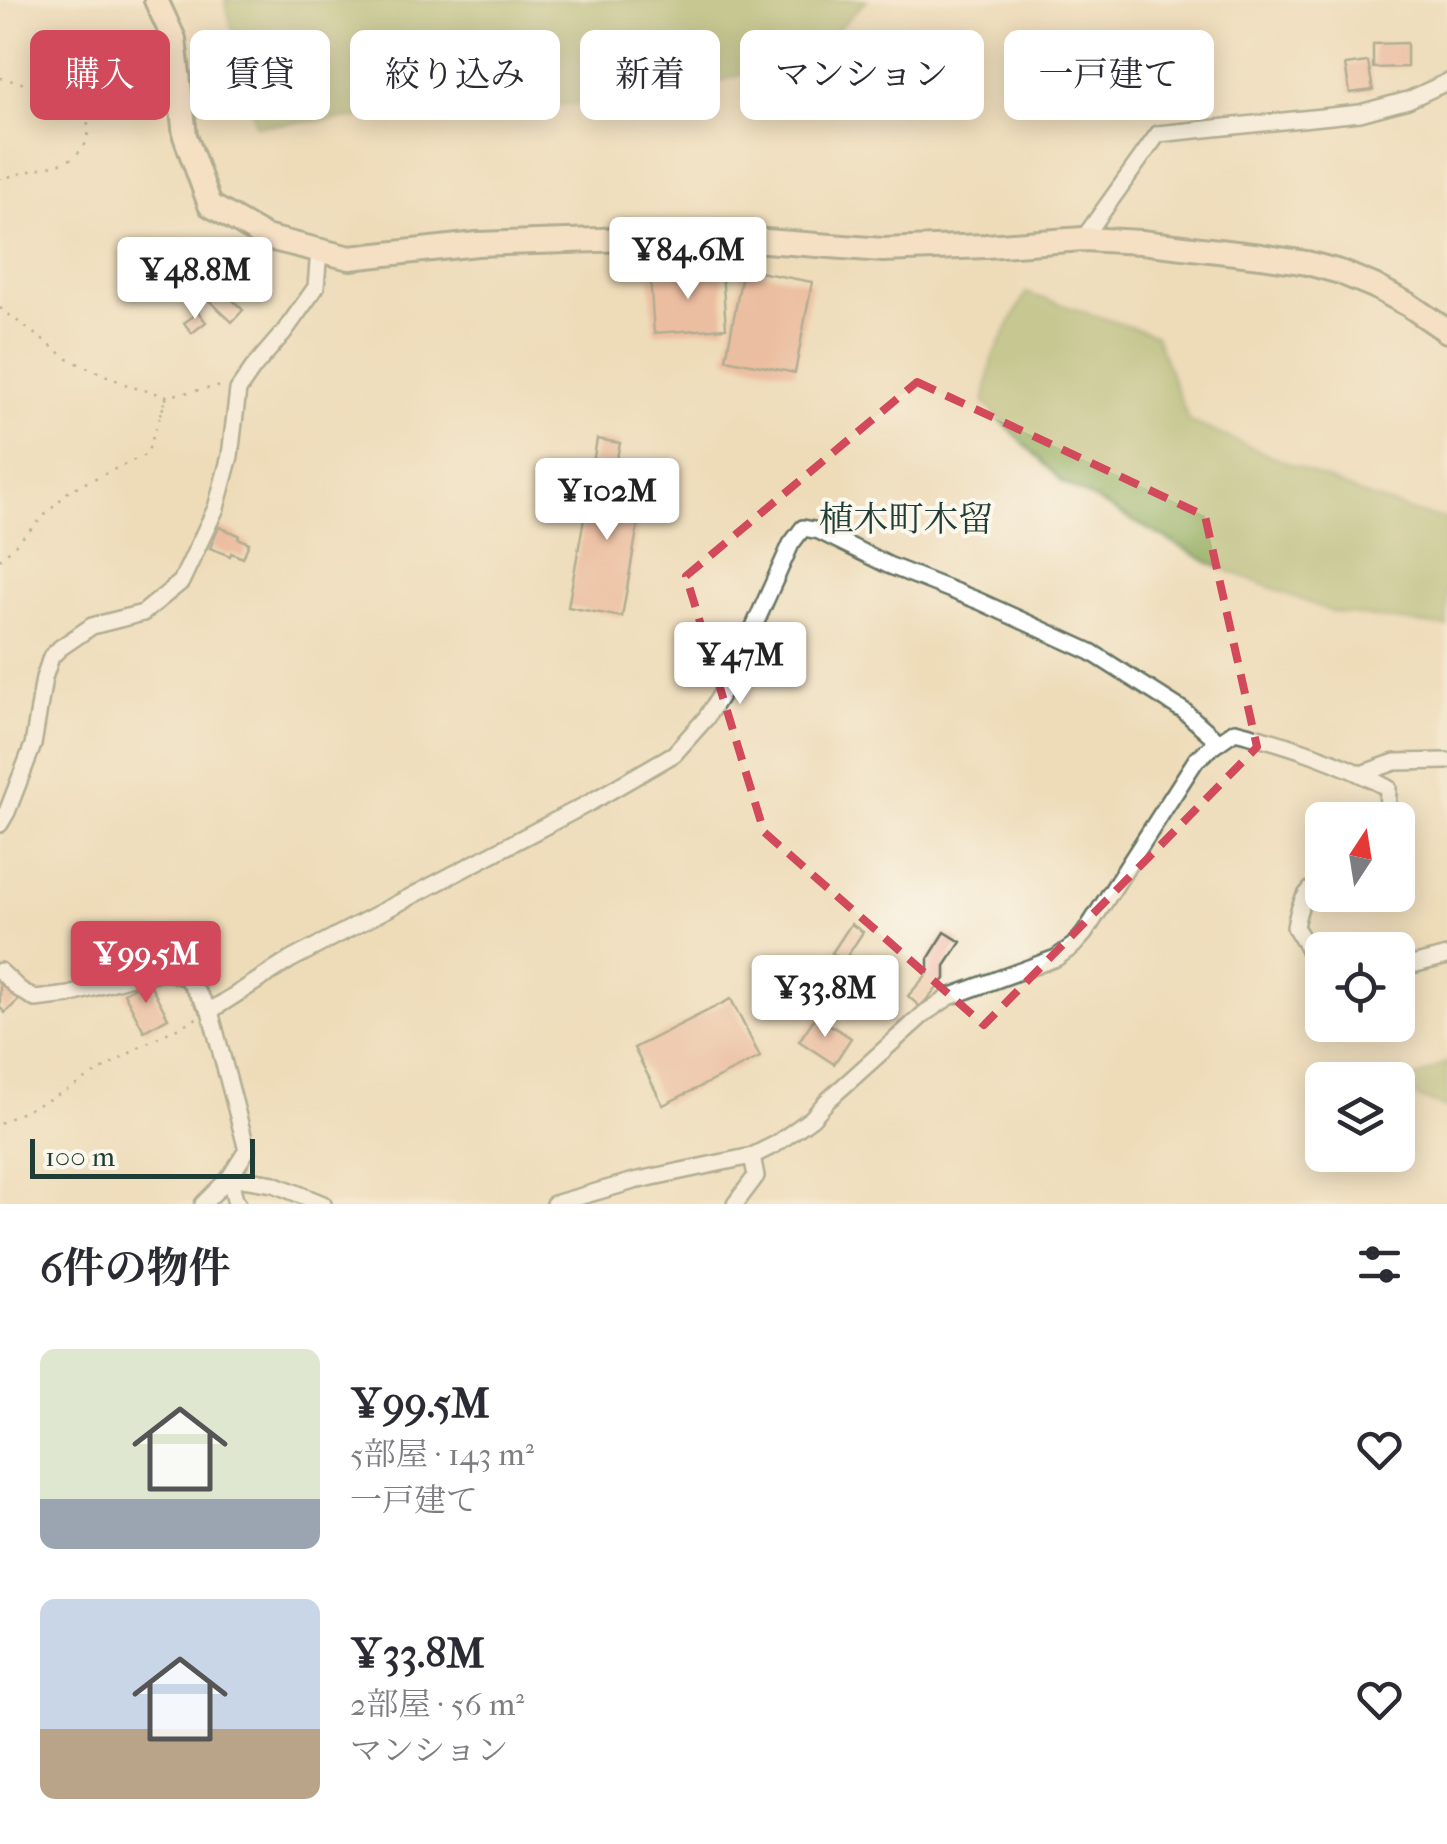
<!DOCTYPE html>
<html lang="ja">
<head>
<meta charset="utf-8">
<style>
  :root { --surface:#fff; --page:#f7f7f7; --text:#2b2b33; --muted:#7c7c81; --accent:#d1495b }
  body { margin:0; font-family:"IM FELL French Canon","Noto Serif JP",serif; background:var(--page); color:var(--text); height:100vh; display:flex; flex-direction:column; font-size:38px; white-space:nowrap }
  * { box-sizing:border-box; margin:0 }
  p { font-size:32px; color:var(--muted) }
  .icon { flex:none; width:55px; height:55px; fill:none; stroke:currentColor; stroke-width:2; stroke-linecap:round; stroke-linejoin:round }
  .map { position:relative; height:1204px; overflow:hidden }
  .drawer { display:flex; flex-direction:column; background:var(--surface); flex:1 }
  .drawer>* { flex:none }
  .banner { position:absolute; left:30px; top:30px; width:1388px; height:90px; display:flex; gap:20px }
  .needle { width:65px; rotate:12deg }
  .controls { position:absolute; left:1305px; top:802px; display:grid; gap:20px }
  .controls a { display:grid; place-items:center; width:110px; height:110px; border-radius:15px; background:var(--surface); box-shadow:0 5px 25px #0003; font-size:50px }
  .scale { position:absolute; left:30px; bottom:25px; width:225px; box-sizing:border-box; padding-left:10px; border:5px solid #1f3d34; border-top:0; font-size:28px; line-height:35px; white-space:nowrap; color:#1f3d34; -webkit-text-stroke:8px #fbf7ec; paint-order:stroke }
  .price { position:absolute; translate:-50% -85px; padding:0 22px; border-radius:10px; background:#fff; color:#222; font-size:32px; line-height:65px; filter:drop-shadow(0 2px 5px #0008) }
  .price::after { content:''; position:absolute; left:50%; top:60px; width:30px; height:22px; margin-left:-15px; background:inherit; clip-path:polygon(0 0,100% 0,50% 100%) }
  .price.selected { background:var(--accent); color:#fff }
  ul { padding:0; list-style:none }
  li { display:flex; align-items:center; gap:30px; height:250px; padding:0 40px }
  li span { display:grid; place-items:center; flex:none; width:280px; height:200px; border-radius:15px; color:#555 }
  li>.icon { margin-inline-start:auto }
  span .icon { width:120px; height:120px; fill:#fffc; stroke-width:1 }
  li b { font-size:42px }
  h2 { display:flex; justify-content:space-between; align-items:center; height:120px; padding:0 40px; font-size:42px }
  .chip { padding:0 35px; border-radius:15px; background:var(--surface); box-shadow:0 5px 25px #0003; font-size:35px; line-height:90px }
  .chip.selected { background:var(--accent); color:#fff }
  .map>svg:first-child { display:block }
  .forest { fill:#95ae60; stroke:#5a764a; stroke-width:2.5 }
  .building { fill:#e99983 }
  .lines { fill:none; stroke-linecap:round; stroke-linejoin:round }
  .street-casing { stroke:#677563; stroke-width:20 }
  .secondary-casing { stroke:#677563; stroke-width:28 }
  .path { stroke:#677563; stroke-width:2.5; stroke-dasharray:2.5 8; stroke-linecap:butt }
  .street { stroke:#fff; stroke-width:15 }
  .secondary { stroke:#fce5d0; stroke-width:22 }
  .marked { fill:none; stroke:#d1495b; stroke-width:8; stroke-dasharray:20 12; stroke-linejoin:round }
  .labels { text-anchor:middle; stroke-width:8; stroke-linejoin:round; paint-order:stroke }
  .quarter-label { font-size:35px; fill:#1f3d34; stroke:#fbf7ec }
</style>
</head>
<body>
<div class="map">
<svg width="1447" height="1204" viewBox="0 0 1447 1204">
  <rect width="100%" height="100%" fill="#fbf7ec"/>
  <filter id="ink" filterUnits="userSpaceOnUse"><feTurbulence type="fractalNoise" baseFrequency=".01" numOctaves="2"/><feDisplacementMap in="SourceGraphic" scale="20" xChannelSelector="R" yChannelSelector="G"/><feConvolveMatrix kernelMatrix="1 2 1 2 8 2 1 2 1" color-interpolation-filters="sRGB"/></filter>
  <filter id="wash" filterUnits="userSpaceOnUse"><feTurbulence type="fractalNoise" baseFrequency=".0048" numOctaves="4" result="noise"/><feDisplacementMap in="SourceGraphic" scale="40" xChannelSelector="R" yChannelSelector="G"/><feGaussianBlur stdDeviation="2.25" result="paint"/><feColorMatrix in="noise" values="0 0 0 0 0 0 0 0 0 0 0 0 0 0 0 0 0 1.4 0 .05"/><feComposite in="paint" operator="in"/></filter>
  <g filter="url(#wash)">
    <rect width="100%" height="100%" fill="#eedcb9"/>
    <g class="forest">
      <path d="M225,0h642l-40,40 -164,64 -148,1 -259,21z"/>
      <path d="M1026,293l129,42 34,86 179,76 57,18 22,4v108l-115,-15 -118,-47 -152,-83 -78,-79 8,-45z"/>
      <path d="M1447,1062v47l-49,-20v-2z"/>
    </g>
    <g id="blocks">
      <g class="building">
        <path d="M1407,43v24l-34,1v-24z"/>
        <path d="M1368,62l5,28 -23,3 -5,-28z"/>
        <path d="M743,269l69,13 -17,91 -69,-14z"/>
        <path d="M722,272l4,56 -72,5 -4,-57z"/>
        <path d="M210,278l33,32 -11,12 -34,-32z"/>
        <path d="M198,312l8,10 -14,11 -8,-10z"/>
        <path d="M597,439l23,4 -5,24 -22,-4z"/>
        <path d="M593,469l53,9 -24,139 -54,-10z"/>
        <path d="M219,527l20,8 -1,3 11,5 -6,15 -12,-5 -1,3 -20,-8z"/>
        <path d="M851,924l12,8 -19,29 -12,-8z"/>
        <path d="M945,932l16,10 -16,24v13l-25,28 -12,-11 20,-23v-14z"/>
        <path d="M0,979l20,20 -15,14 -5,-6z"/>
        <path d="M148,980l20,38 -24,13 -20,-38z"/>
        <path d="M731,999l29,58 -97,48 -29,-57z"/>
        <path d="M816,1016l35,22 -17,26 -35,-23z"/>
      </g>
    </g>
  </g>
  <g filter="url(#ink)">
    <use href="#blocks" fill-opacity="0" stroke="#677563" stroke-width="2.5"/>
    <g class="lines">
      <g class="street-casing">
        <g id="street">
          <path d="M1083,239l75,-105 202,-21 48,-13 39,-18"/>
          <path d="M1361,774l34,-12 52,-1"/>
          <path d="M0,824l7,-12 26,-67 11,-67 7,-21 9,-9 32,-22 51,-13 38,-31 35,-74 14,-52 8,-66 15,-22 31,-36 32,-45 3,-37"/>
          <path d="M1322,880c-18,12 -23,25 -27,47l16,26 11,3"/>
          <path d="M1398,966l18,-2 31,-8"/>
          <path d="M0,971l19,18 16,10 34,-4 62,-18 35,-6 21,7 23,33 37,139 -17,27 -27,27"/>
          <path d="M210,1011l80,-51 301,-158 83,-48 32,-36 24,-38 61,-136 12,-16 16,3 69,34 91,36 112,51 93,59 35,31"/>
          <path d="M230,1177l44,7 49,20"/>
          <path d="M230,1177l5,23 3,4"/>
          <path d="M554,1204l80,-23 118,-25 24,-12 36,-26 15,-17 98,-88 24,-16 107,-39 17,-12 11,-12 112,-174 13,-11 26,-18c56,14 103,30 153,57l-1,32"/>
          <path d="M735,1204l21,-28 -4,-20"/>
        </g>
      </g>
      <g class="secondary-casing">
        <path id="secondary" d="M156,0l18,39 11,97 25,69 55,32 85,21 127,-14 153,-5 135,2 118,9 103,-4 97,-7 58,3 120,14 46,7 33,9 34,14 35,19 38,26"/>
      </g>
      <g class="path">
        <path d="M0,78l64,15 21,21 4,15 -5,19 -16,13 -68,18"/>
        <path d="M0,308l68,51 64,28 35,9 55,-10"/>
        <path d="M0,560l70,-70 77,-36 20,-58 -7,21"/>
        <path d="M0,1123l66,-32 79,-47 52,-26"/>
      </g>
      <use href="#street" class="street"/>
      <use href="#secondary" class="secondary"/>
    </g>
  </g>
  <path d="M0 0H1447V1204H0ZM917,382l288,134 52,231 -273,278 -220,-193 -78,-256z" fill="#eedcb9" fill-opacity=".55" fill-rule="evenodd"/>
  <path class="marked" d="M917,382l288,134 52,231 -273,278 -220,-193 -78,-256z"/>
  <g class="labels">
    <g class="quarter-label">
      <text x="906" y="531">植木町木留</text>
    </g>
  </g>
</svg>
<div class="controls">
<a><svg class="needle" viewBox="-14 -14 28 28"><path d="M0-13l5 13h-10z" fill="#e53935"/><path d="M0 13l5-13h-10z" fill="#7c7c81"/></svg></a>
<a><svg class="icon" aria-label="locate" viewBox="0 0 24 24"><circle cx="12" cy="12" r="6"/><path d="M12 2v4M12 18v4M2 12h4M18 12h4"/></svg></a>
<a><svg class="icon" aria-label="layers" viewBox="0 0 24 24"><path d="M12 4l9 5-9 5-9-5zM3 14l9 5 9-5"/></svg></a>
</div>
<div class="scale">100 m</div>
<b class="price" style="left:688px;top:302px">¥84.6M</b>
<b class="price" style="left:195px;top:322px">¥48.8M</b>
<b class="price" style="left:607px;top:543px">¥102M</b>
<b class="price" style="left:740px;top:707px">¥47M</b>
<b class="price selected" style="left:146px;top:1006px">¥99.5M</b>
<b class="price" style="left:825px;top:1040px">¥33.8M</b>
<div class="banner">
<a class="chip selected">購入</a>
<a class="chip">賃貸</a>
<a class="chip">絞り込み</a>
<a class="chip">新着</a>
<a class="chip">マンション</a>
<a class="chip">一戸建て</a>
</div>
</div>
<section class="drawer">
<h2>6件の物件<svg class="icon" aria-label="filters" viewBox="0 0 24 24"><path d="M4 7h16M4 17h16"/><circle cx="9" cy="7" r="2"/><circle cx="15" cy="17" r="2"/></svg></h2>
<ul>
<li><span style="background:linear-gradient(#dfe7d0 75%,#9aa5b1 0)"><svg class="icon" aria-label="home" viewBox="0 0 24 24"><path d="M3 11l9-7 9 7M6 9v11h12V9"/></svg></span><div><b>¥99.5M</b><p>5部屋 · 143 m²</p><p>一戸建て</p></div><svg class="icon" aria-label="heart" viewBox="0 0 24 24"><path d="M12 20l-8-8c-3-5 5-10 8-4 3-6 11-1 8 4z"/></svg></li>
<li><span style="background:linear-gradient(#c9d6e8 65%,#b9a48a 0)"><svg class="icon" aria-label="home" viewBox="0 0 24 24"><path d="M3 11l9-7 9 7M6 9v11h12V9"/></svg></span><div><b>¥33.8M</b><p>2部屋 · 56 m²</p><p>マンション</p></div><svg class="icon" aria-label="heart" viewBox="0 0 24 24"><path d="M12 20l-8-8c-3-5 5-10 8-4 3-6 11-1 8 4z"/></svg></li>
</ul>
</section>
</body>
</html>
